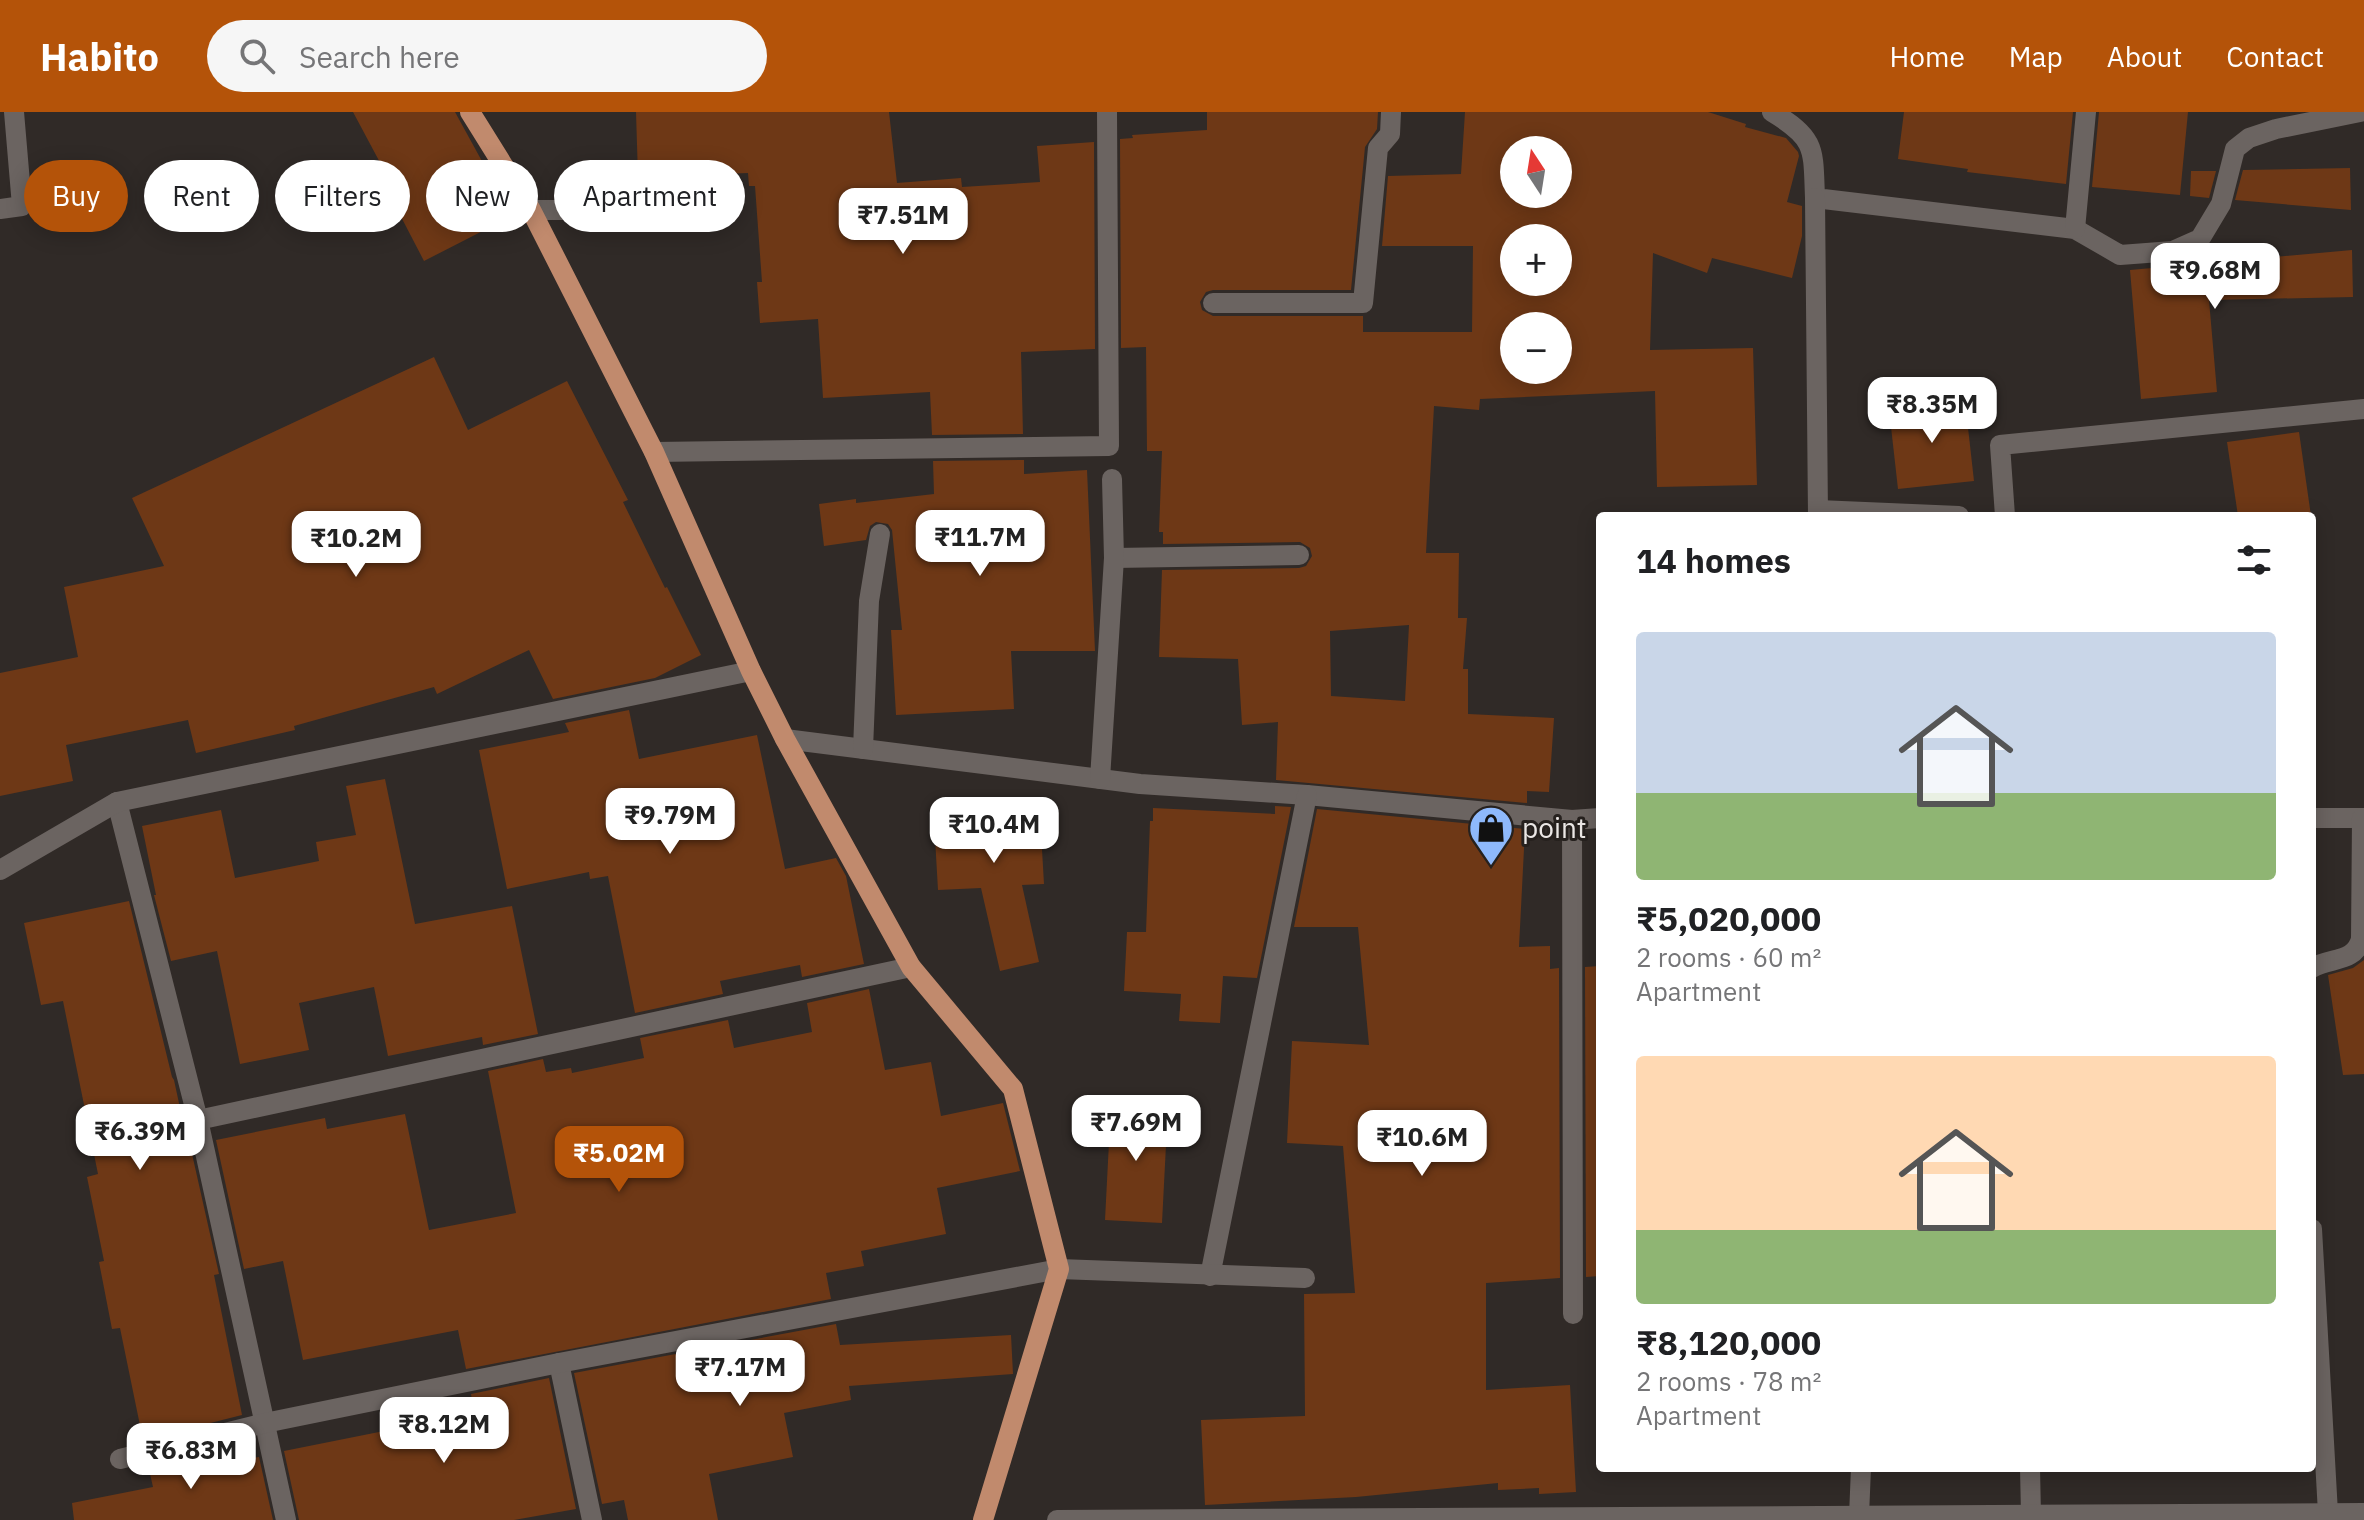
<!DOCTYPE html>
<html lang="en">
<head>
<meta charset="utf-8">
<style>
  :root { --surface:#fff; --page:#f6f6f6; --text:#202124; --muted:#757577; --accent:#b45309 }
  body { margin:0; font-family:"IBM Plex Sans",sans-serif; background:var(--page); color:var(--text); height:100vh; display:flex; flex-direction:column; font-size:30px; white-space:nowrap }
  * { box-sizing:border-box; margin:0 }
  p { font-size:26px; color:var(--muted) }
  .icon { flex:none; width:44px; height:44px; fill:none; stroke:currentColor; stroke-width:2; stroke-linecap:round; stroke-linejoin:round }
  .map { position:relative; flex:1; overflow:hidden }
  .panel { position:absolute; left:1596px; top:400px; width:720px; height:960px; display:flex; flex-direction:column; background:var(--surface); border-radius:8px; box-shadow:0 4px 20px #0003 }
  .panel>* { flex:none }
  .hud { position:absolute; left:24px; top:48px; width:760px; height:72px; display:flex; gap:16px }
  .needle { width:52px; rotate:348deg }
  .tools { position:absolute; left:1500px; top:24px; display:grid; gap:16px }
  .tools a { display:grid; place-items:center; width:72px; height:72px; border-radius:50%; background:var(--surface); box-shadow:0 4px 20px #0003; font-size:40px }
  .price { position:absolute; translate:-50% -68px; padding:0 18px; border-radius:16px; background:#fff; color:#222; font-size:26px; line-height:52px; filter:drop-shadow(0 2px 4px #0008) }
  .price::after { content:''; position:absolute; left:50%; top:48px; width:24px; height:18px; margin-left:-12px; background:inherit; clip-path:polygon(0 0,100% 0,50% 100%) }
  .price.active { background:var(--accent); color:#fff }
  ul { padding:0; list-style:none }
  li { display:grid; align-content:center; gap:16px; height:424px; padding:0 40px }
  li span { display:grid; place-items:center; height:248px; border-radius:8px; color:#555 }
  li>.icon { margin-inline-start:auto }
  span .icon { width:144px; height:144px; fill:#fffc; stroke-width:1 }
  li b { font-size:34px }
  h2 { display:flex; justify-content:space-between; align-items:center; height:96px; padding:0 40px; font-size:34px }
  .chip { padding:0 28px; border-radius:36px; background:var(--surface); box-shadow:0 4px 20px #0003; font-size:28px; line-height:72px }
  .chip.active { background:var(--accent); color:#fff }
  header { display:flex; align-items:center; gap:48px; box-sizing:border-box; height:112px; padding:0 40px; background:var(--accent); color:#fff }
  header strong { font-size:38px }
  nav { display:flex; gap:44px; margin-inline-start:auto; font-size:28px }
  .search { width:560px; height:72px; background:var(--page); display:flex; align-items:center; gap:20px; box-sizing:border-box; padding:0 28px; border-radius:44px; color:var(--muted); font-size:30px }
  .map>svg:first-child { display:block }
  .building { fill:#6e3816; fill-rule:evenodd }
  .lines { fill:none; stroke-linecap:round; stroke-linejoin:round }
  .minor { stroke:#6b6461; stroke-width:20 }
  .major { stroke:#c18a6d; stroke-width:20 }
  .labels { text-anchor:middle; stroke-width:6; stroke-linejoin:round; paint-order:stroke }
  .poi-label { font-size:28px; fill:#ebe7e5; stroke:#26211e; text-anchor:start }
</style>
</head>
<body>
<header>
<strong>Habito</strong>
<div class="search"><svg class="icon" aria-label="search" viewBox="0 0 24 24"><circle cx="10" cy="10" r="6"/><path d="M15 15l6 6"/></svg>Search here</div>
<nav><a>Home</a><a>Map</a><a>About</a><a>Contact</a></nav>
</header>
<div class="map">
<svg width="2364" height="1408" viewBox="0 0 2364 1408">
  <rect width="100%" height="100%" fill="#302a27"/>
  <g class="building">
    <path d="M353,0h102l57,104 -88,45 -38,-73 6,-3z"/>
    <path d="M636,0h253l8,71 64,-5 1,9 78,-5 -3,-36 57,-4 1,207 -74,3 2,82 -91,1 -2,-43 -107,6 -5,-79 -58,4 -3,-41h5l-7,-96h-6l-1,-13 -110,4z"/>
    <path d="M1207,0h171l-1,17 -12,18 -14,143h-138l-7,2 -6,10 2,8 11,6h150v16h109l1,-86h-91l6,-70 73,-2 4,-62h243l38,12 -1,3 41,11 12,14 1,4 -12,46 15,4v30l-10,42 -80,-20 -5,15 -54,-20 -3,97 103,-2 4,137 -100,2 -2,-96 -175,8 -1,11 -45,-4 -8,147h33l-1,65h9l-4,51h5v45l86,4 -5,74 -22,-1v12l-251,-23 2,-58 -36,3 -4,-66 -79,-2 3,-87 137,-2 7,-2 6,-10 -2,-8 -10,-6 -137,2v-12h-4l3,-81h-15l-1,-104 -25,1 -1,-209 13,-1 -1,-3 75,-5zM1514,38h44v44h-44zM1514,126h44v44h-44zM1514,214h44v44h-44zM1409,513l-4,76 -74,-5 -1,-65z"/>
    <path d="M1904,0h169l-7,72 -99,-12 1,-3 -70,-10z"/>
    <path d="M2099,0h89l-8,83 -88,-8z"/>
    <path d="M2350,56l1,42 -116,-10 8,-30z"/>
    <path d="M2191,59h25l-7,27 -19,-2z"/>
    <path d="M2352,138l1,47 -144,3 8,92 -76,7 -11,-129z"/>
    <path d="M434,245l34,73 99,-49 61,119 -5,2 42,86 2,-1 34,68 -46,23 -102,21 -24,-49 -92,44 -3,-7 -140,39 1,4 -99,23 -8,-33 -122,25 7,36 -73,15v-123l78,-16 -14,-70 100,-21 -32,-68z"/>
    <path d="M1965,289l9,80 -76,8 -9,-80z"/>
    <path d="M2299,320l12,84h-73l-11,-74z"/>
    <path d="M1024,348v14l63,-4 8,181h-84l3,58 -118,6 -5,-85h11l-10,-100 -4,-6 -12,-2 -6,4 -4,14 -42,6 -5,-42 37,-5v4l78,-9 -1,-33z"/>
    <path d="M629,598l10,49 118,-24 28,134 51,-11 10,18 18,88 -62,13 -2,-12 -80,16 3,13 -88,19 -27,-137 -18,3 -1,-7 -82,17 -28,-139 90,-18 -4,-9z"/>
    <path d="M385,667l30,145 97,-18 26,128 -55,11 -1,-8 -94,19 -14,-69 -75,16 10,47 -69,14 -23,-113 -46,10 -17,-66h2l-14,-69 79,-16 14,68 84,-17 -3,-19 40,-7 -10,-49z"/>
    <path d="M1039,685l5,87 -22,1 17,77 -39,9 -19,-83 -43,2 -5,-87z"/>
    <path d="M1275,694l16,1 -34,171 -34,-2 -3,47 -41,-2 2,-27 -57,-3 3,-59h19l4,-111h3v-13l122,6z"/>
    <path d="M1317,697l208,20 -6,118 31,-1v23l9,-1 1,310 -74,5v107l84,-5 6,107 -37,2v-6l-41,2v-7l-142,14 -151,8 -4,-85 104,-4 -1,-122 51,-1 -12,-147 -56,-3 5,-102 77,4 -11,-118h-64z"/>
    <path d="M129,789l43,176 2,3 14,65h2l29,129 -5,1 28,140 -99,25 -23,-112 -8,1 -13,-67 5,-1 -17,-84 11,-3 -35,-173 -22,4 -17,-82z"/>
    <path d="M2364,848v114l-21,1 -15,-100 25,-7z"/>
    <path d="M1600,854v310l-14,1 -1,-310z"/>
    <path d="M869,877l16,81 46,-8 10,54 62,-13 17,68 -83,17 9,46 -85,17 3,15 -38,7 5,26 -365,70 -8,-39 -155,30 -20,-99 -39,8 -28,-129 109,-22 2,11 78,-15 24,116 87,-17 -28,-142 55,-12 3,13 25,-4 1,5 72,-15 -4,-20 88,-18 6,28 78,-16 -5,-29z"/>
    <path d="M1111,991l57,3 -6,117 -57,-3z"/>
    <path d="M836,1212l4,21 171,-10 2,39 -164,12 2,14 -67,13 9,44 -84,17 9,46h-90l-4,-20 -22,4 -28,-131z"/>
    <path d="M549,1266l27,131 -62,11h-215l-15,-69 115,-23 -2,-6 76,-16 -2,-12z"/>
    <path d="M247,1329l4,17 8,-1 14,63h-199l-2,-17 81,-16 -5,-22z"/>
  </g>
  <g class="lines">
    <g class="minor">
      <path d="M1772,0c45,27 41,37 43,86l260,31 45,26 53,-4 27,-12 21,-35 14,-55 14,-11 27,-9 84,-17"/>
      <path d="M1815,86l3,318"/>
      <path d="M0,97l22,-3 -8,-94"/>
      <path d="M531,98h126"/>
      <path d="M2075,117l11,-117"/>
      <path d="M1213,191h150l15,-155 12,-14 1,-22"/>
      <path d="M654,340l455,-6 -2,-334"/>
      <path d="M1818,398l141,6"/>
      <path d="M2005,404l-5,-71 364,-36"/>
      <path d="M1114,446l185,-3"/>
      <path d="M785,627l355,45 167,11 265,25 28,-2"/>
      <path d="M863,637l6,-148 11,-67"/>
      <path d="M1100,667l14,-221 -2,-79"/>
      <path d="M117,690l81,318 88,400"/>
      <path d="M2312,706h52"/>
      <path d="M1572,708l1,494"/>
      <path d="M0,758l117,-68 634,-131"/>
      <path d="M2312,856c18,-11 43,-5 49,-29l1,-121"/>
      <path d="M198,1008l713,-153"/>
      <path d="M2312,1117l16,284"/>
      <path d="M1210,1164l97,-481"/>
      <path d="M559,1251l33,157"/>
      <path d="M120,1347l145,-36 294,-60 500,-94 246,9"/>
      <path d="M2030,1356l1,47"/>
      <path d="M1859,1404l2,-48"/>
      <path d="M1057,1408l1307,-7"/>
    </g>
    <path class="major" d="M470,0l61,98 123,242 97,219 34,68 126,228 102,122 46,180 -76,251"/>
  </g>
  <defs>
    <g id="shop-pin" transform="scale(2.3)"><path d="M0 17L-7.5 6A9.5 9.5 0 1 1 7.5 6Z" fill="#8eb9fc" stroke="#26211e"/><path d="M-5-2.5h2.3a2.7 3.5 0 0 1 5.4 0H5L5.5 6h-11ZM-1.5-2.5h3a1.5 2.3 0 0 0-3 0Z" fill="#111"/></g>
  </defs>
  <g fill-rule="evenodd">
    <use href="#shop-pin" x="1491" y="716"/>
  </g>
  <g class="labels">
    <g class="poi-label">
      <text x="1522" y="726">point</text>
    </g>
  </g>
</svg>
<div class="tools">
<a><svg class="needle" viewBox="-14 -14 28 28"><path d="M0-13l5 13h-10z" fill="#e53935"/><path d="M0 13l5-13h-10z" fill="#757577"/></svg></a>
<a>+</a>
<a>−</a>
</div>
<b class="price" style="left:903px;top:144px">₹7.51M</b>
<b class="price" style="left:2215px;top:199px">₹9.68M</b>
<b class="price" style="left:1932px;top:333px">₹8.35M</b>
<b class="price" style="left:980px;top:466px">₹11.7M</b>
<b class="price" style="left:356px;top:467px">₹10.2M</b>
<b class="price" style="left:670px;top:744px">₹9.79M</b>
<b class="price" style="left:994px;top:753px">₹10.4M</b>
<b class="price" style="left:1136px;top:1051px">₹7.69M</b>
<b class="price" style="left:140px;top:1060px">₹6.39M</b>
<b class="price" style="left:1422px;top:1066px">₹10.6M</b>
<b class="price active" style="left:619px;top:1082px">₹5.02M</b>
<b class="price" style="left:740px;top:1296px">₹7.17M</b>
<b class="price" style="left:444px;top:1353px">₹8.12M</b>
<b class="price" style="left:191px;top:1379px">₹6.83M</b>
<div class="hud">
<a class="chip active">Buy</a>
<a class="chip">Rent</a>
<a class="chip">Filters</a>
<a class="chip">New</a>
<a class="chip">Apartment</a>
</div>
<section class="panel">
<h2>14 homes<svg class="icon" aria-label="filters" viewBox="0 0 24 24"><path d="M4 7h16M4 17h16"/><circle cx="9" cy="7" r="2"/><circle cx="15" cy="17" r="2"/></svg></h2>
<ul>
<li><span style="background:linear-gradient(#c9d6e8 65%,#8fb573 0)"><svg class="icon" aria-label="home" viewBox="0 0 24 24"><path d="M3 11l9-7 9 7M6 9v11h12V9"/></svg></span><div><b>₹5,020,000</b><p>2 rooms · 60 m²</p><p>Apartment</p></div></li>
<li><span style="background:linear-gradient(#ffd9b3 70%,#8fb573 0)"><svg class="icon" aria-label="home" viewBox="0 0 24 24"><path d="M3 11l9-7 9 7M6 9v11h12V9"/></svg></span><div><b>₹8,120,000</b><p>2 rooms · 78 m²</p><p>Apartment</p></div></li>
</ul>
</section>
</div>
</body>
</html>
